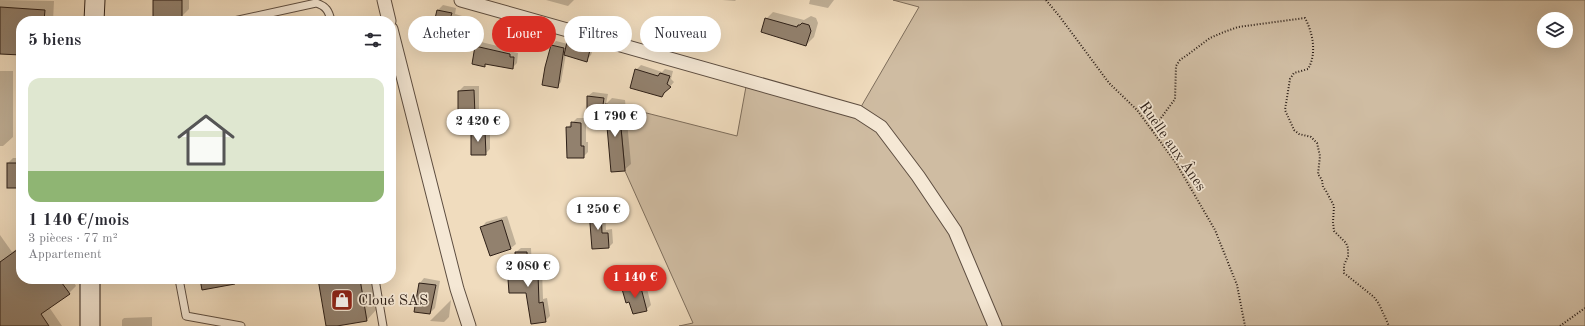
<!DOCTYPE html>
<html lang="fr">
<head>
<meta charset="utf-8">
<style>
  :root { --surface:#fff; --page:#f2f2f3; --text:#2b2b33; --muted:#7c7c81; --accent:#d93025 }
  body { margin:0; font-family:"Old Standard TT",serif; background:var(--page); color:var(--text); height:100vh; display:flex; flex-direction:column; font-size:15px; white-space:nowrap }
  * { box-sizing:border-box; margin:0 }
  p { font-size:13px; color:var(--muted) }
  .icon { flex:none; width:22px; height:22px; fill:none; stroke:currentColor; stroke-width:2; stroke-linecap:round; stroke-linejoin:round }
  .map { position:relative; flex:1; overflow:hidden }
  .drawer { position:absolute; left:16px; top:16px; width:380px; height:268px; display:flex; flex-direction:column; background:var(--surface); border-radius:16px; box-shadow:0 4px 16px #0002 }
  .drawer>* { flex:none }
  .banner { position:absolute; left:408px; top:16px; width:380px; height:36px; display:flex; gap:8px }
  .buttons { position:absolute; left:1537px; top:12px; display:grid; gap:8px }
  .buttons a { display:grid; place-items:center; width:36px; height:36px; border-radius:50%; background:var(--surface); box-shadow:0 4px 16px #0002; font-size:20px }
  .price { position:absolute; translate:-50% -34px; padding:0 9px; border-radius:14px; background:#fff; color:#222; font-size:13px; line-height:26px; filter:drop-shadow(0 1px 2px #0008) }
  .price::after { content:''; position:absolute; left:50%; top:24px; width:12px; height:9px; margin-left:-6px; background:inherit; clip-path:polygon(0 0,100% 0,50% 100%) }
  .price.on { background:var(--accent); color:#fff }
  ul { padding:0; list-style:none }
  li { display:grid; align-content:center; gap:8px; height:212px; padding:0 12px }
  li span { display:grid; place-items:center; height:124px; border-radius:12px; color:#555 }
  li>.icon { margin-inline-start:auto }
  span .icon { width:72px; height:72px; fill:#fffc; stroke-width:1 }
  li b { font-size:17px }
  h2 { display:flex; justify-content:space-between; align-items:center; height:48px; padding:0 12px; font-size:17px }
  .tag { padding:0 14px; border-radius:18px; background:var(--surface); box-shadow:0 4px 16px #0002; font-size:14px; line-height:36px }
  .tag.on { background:var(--accent); color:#fff }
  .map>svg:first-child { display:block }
  .green { fill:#cfbca2; stroke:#7e6e5c; fill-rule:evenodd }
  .shadow { fill:#0003 }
  .building { fill:#92816e; stroke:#2d1f17 }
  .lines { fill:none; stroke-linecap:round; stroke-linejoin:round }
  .service-casing { stroke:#5e4e41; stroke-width:9 }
  .minor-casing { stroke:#5e4e41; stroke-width:15 }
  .secondary-casing { stroke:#2d1f17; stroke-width:21 }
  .path { stroke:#2d1f17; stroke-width:2; stroke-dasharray:1 2; stroke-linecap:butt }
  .service { stroke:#f5e8d5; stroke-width:7 }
  .minor { stroke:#f5e8d5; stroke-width:13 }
  .secondary { stroke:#f5e8d5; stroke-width:19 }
  .labels { text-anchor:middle; stroke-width:3.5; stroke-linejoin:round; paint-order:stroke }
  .street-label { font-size:15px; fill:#2d1f17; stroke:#f5e8d5 }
  .poi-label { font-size:15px; fill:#2d1f17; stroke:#f5e8d5; text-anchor:start }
</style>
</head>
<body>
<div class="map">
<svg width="1585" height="326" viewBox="0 0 1585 326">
  <rect width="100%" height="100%" fill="#f0dcbe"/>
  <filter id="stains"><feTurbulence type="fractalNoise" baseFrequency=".005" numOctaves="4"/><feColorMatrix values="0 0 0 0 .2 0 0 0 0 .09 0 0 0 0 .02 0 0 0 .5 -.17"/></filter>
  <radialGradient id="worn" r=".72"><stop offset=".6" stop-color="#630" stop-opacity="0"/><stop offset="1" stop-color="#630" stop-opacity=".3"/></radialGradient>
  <path class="green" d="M893,0h692v326h-906l14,-3 -68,-152 -6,-65 118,30 10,-55 111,31 61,-105zM1544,19h22v22h-22z"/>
  <g class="shadow">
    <path d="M0,0l54,1 -1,20h-32v33l-21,-1z"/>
    <path d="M154,0h35v9l-8,8z"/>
    <path d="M546,0h28l-6,6z"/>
    <path d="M722,0h14l-1,1z"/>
    <path d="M810,0h24l-6,8 -19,-4z"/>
    <path d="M443,5l13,3 -1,6 7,2 -3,13 -6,5 -20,-4 5,-20z"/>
    <path d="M773,12l31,8 7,-4 5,2 2,5 -4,14 -8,8 -40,-26z"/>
    <path d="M573,38l23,3 -5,14 -5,5 -20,-6 -5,28 -4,5 -6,-41 5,-5 12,3z"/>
    <path d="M481,42l33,8 -1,2 5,1 -1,10 -5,5 -25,-5 -2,2 -9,-18z"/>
    <path d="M641,65l21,7 3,-3 8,2 -2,8 3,3 -12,14 -26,-26z"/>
    <path d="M0,71h13v66l-10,9h-3z"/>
    <path d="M464,86h15v23l-5,5 -15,-23z"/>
    <path d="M593,92l15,2 -2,10 6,-6 13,2 6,64 -7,6 -18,-64 -5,5 -13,-1v-14z"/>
    <path d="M577,118h9v24h2v10l-5,5 -16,-29z"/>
    <path d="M477,127h13v22l-5,5 -13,-22z"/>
    <path d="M13,158h8v29l-13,-24z"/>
    <path d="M605,206l1,24 6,-1 1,14 -4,4 -19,-36 5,-4z"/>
    <path d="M507,216l9,28 -5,4 -21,7 -8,-28 4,-5z"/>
    <path d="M0,235l12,17 9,-6v33h51l4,7 -7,7 -20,14 13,19h-62z"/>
    <path d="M521,248h10l1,22h10l1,29 4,-1 3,18 -5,5 -18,-29 -18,-13 5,-5h3l-1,-22z"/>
    <path d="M424,278l16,3 -5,27 -5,5 -15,-2 5,-28z"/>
    <path d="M201,279h56l-54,10z"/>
    <path d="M319,279h52l5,31 -9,10 -40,6z"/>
    <path d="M645,280l6,25 -5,5 -16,-9 -6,-12 5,-5z"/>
    <path d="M451,300l-2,17 -5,5 -14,-1z"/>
    <path d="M152,317v9h-30v-6l2,-2z"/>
  </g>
  <g class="building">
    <path d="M153,0h29v18l-29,-1z"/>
    <path d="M0,7l45,3 -1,11h-23v34l-21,-1z"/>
    <path d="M437,10l15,3 -2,6 7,2 -3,14 -22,-4z"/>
    <path d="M765,18l32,9 1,-2h2l2,-2 7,2 2,6 -5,15 -45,-14z"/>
    <path d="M567,42l14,4 1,-2 9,2 -4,16 -23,-7z"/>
    <path d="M551,45l13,3 -6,40 -16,-3 3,-18z"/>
    <path d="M475,46l35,8v3h4l-1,12 -28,-5v3l-13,-3z"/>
    <path d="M635,69l23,7 2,-3 10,3 -3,8 4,3 -7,6 -2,4 -32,-9z"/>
    <path d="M474,90l1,25h-17v-24z"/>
    <path d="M587,96l17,2 -2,14 -15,-1z"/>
    <path d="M605,104l14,2 6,65 -14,1z"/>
    <path d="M571,122l10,1v23h3v12h-17l-1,-31h5z"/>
    <path d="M471,131h14l1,24h-15z"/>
    <rect x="7" y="163" width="14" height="25"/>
    <path d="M601,210l1,23h6l1,15 -17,1 -3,-38z"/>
    <path d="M502,220l9,29 -21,7 -10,-29z"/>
    <path d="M21,247v32h38l11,15 -29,20 8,12h-49v-64z"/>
    <path d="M515,252h12l1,23 10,-1 1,29 4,-1 3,20 -15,2 -5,-31h-17l-1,-14 8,-1z"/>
    <path d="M200,279h35v5l-33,6z"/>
    <path d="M318,279h42l7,42 -30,5h-11z"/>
    <path d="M419,283l17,2 -6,29 -16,-2z"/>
    <path d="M640,284l7,27 -14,3 -4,-12 -3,1 -4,-14z"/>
  </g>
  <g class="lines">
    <g class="service-casing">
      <g id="service">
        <path d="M234,21l82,-18c10,3 13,8 15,18"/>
        <path d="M179,279l7,37 55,10"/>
        <path d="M375,279l8,47"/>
      </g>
    </g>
    <g class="minor-casing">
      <g id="minor">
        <path d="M384,0l5,21"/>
        <path d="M461,0l397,112 23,15 37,49 37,55 40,95"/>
        <path d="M391,29l66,260 12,37"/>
      </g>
    </g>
    <g class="secondary-casing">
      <g id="secondary">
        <path d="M94,21l1,-21"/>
        <path d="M90,326v-47"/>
      </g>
    </g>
    <g class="path">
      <path d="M1046,0l14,17 49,66 28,27 39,53 39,67 22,55 8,41"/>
      <path d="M1152,130l23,-31 1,-33 4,-6 10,-7 20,-15 14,-6 14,-5 67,-9c8,15 12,36 3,51l-14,4 -4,6 -5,31 9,20 5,4 12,3 6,6 3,13 -2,18 4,6 1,7 3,4 8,15 -1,16 1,9 12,12 2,5v8l-4,9v8l30,24 5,7 10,22"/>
      <path d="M1560,326l25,-18"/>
    </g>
    <use href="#service" class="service"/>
    <use href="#minor" class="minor"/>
    <use href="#secondary" class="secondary"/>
  </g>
  <defs>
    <g id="shop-square" transform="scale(1.15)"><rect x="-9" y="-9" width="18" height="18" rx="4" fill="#8f2418" stroke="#f5e8d5"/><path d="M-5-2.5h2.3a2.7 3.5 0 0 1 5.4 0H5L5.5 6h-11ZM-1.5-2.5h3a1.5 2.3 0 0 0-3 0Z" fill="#fff"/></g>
  </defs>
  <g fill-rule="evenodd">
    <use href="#shop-square" x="342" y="300"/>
  </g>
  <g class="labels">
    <g class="street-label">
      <text transform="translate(1173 146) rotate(55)" y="5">Ruelle aux Ânes</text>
    </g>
    <g class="poi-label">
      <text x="358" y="305">Cloué SAS</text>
    </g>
  </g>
  <rect width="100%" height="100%" filter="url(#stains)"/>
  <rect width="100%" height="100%" fill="url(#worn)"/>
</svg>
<div class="buttons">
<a><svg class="icon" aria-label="layers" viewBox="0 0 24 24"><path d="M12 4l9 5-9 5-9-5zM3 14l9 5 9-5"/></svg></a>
</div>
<b class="price" style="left:615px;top:138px">1 790 €</b>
<b class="price" style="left:478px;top:143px">2 420 €</b>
<b class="price" style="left:598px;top:231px">1 250 €</b>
<b class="price" style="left:528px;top:288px">2 080 €</b>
<b class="price on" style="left:635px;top:299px">1 140 €</b>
<div class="banner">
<a class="tag">Acheter</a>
<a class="tag on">Louer</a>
<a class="tag">Filtres</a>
<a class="tag">Nouveau</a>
</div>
<section class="drawer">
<h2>5 biens<svg class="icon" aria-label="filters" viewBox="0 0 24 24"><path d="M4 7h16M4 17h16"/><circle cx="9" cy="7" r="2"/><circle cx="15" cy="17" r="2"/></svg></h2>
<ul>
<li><span style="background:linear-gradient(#dfe7d0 75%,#8fb573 0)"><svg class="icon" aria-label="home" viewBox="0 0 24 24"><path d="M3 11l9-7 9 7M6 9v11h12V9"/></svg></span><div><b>1 140 €/mois</b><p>3 pièces · 77 m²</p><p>Appartement</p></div></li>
</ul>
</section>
</div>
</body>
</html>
